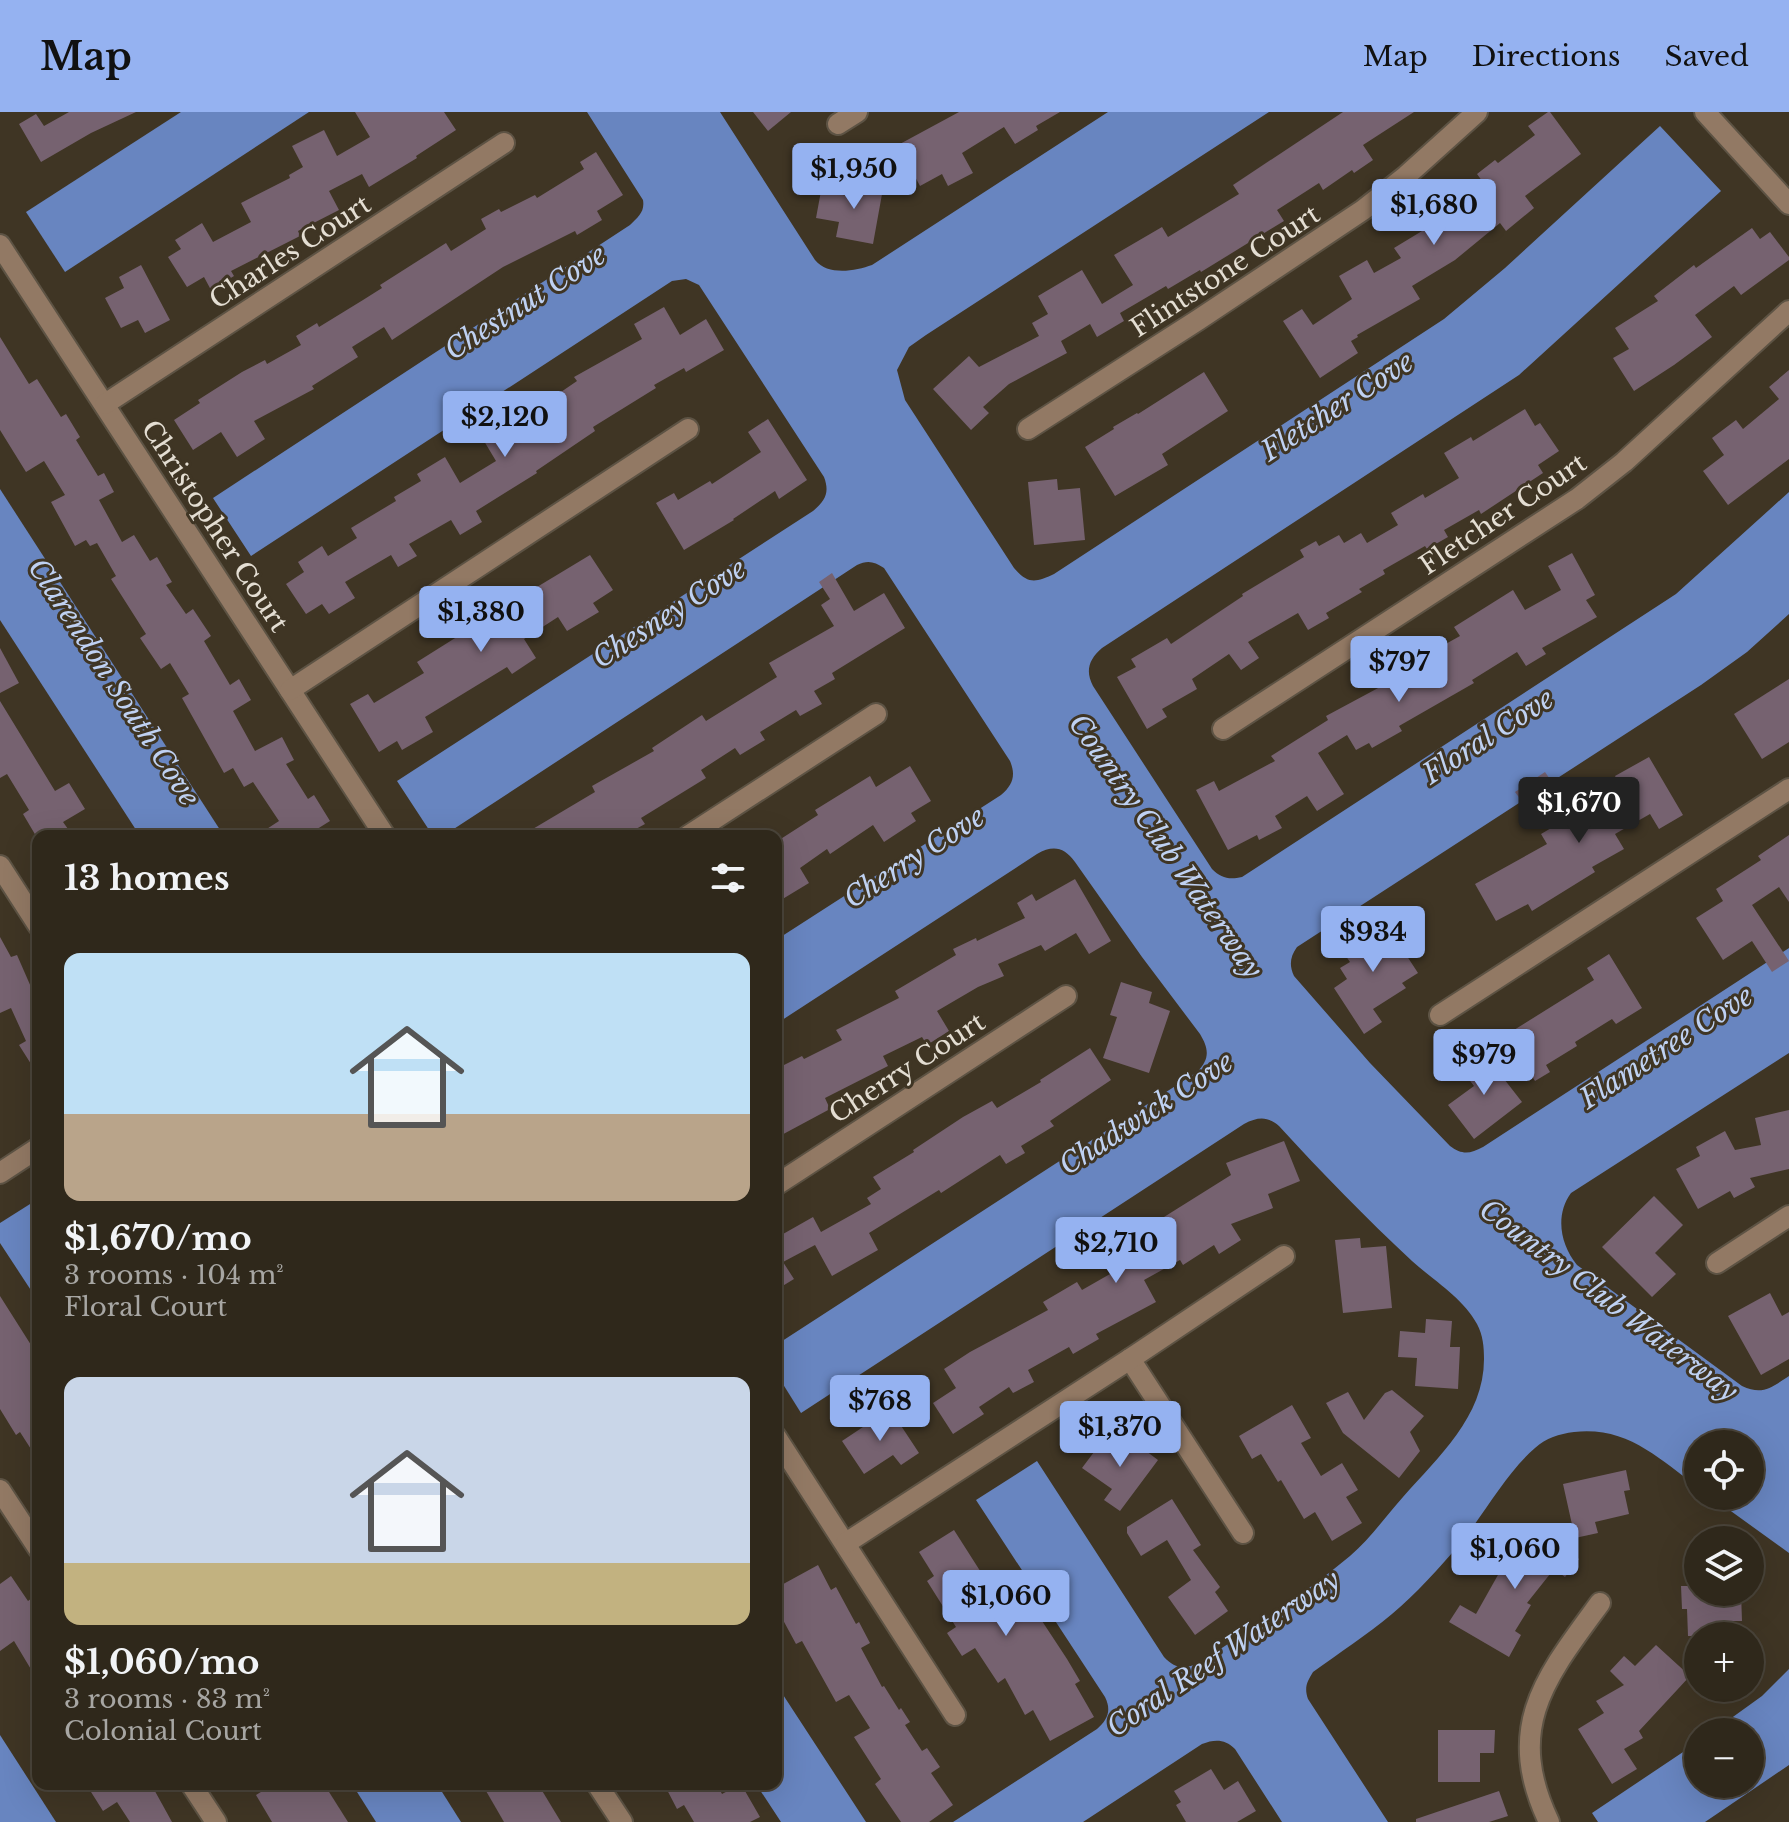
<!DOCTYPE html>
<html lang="en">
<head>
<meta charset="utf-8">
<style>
  :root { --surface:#2f281b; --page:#373024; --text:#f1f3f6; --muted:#a7a6a3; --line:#4a443a; --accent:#95b2f1 }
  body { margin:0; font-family:"Libre Baskerville",serif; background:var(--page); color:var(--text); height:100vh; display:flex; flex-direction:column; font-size:30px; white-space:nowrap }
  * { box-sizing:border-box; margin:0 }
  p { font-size:26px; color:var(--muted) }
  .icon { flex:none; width:44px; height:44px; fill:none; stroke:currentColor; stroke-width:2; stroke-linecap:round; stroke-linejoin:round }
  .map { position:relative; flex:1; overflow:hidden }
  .details { position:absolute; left:32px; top:718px; width:750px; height:960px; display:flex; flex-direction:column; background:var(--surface); border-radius:16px; box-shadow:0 8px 32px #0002,0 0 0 2px var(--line) }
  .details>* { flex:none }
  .controls { position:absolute; left:1684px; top:1318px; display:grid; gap:16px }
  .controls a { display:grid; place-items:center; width:80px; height:80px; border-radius:50%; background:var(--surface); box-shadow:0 8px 32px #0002,0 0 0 2px var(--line); font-size:40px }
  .price { position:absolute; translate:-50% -68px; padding:0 18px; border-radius:8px; background:var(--accent); color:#111; font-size:26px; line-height:52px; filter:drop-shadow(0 2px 4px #0008) }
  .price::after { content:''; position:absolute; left:50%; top:48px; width:24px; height:18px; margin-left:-12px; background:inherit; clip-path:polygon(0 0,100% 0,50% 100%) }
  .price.on { background:#222; color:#fff }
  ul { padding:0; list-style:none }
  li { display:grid; align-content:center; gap:16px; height:424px; padding:0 32px }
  li span { display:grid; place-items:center; height:248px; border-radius:16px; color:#555 }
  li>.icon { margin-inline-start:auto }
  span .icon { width:144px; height:144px; fill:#fffc; stroke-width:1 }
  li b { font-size:34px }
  h2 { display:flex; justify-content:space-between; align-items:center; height:96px; padding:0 32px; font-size:34px }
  header { display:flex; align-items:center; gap:48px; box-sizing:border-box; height:112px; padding:0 40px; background:var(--accent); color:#111 }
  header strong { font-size:38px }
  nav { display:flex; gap:44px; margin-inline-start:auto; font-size:28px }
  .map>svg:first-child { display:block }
  .water { fill:#6885c0 }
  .building { fill:#766270 }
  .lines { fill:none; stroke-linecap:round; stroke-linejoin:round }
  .minor-casing { stroke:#5d5344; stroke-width:24 }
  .minor { stroke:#927964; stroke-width:20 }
  .labels { text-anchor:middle; stroke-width:6; stroke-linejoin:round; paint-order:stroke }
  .street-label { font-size:26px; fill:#e4ded3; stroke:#3f3524 }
  .water-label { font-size:28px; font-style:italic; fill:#bfd1f2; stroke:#3f3524 }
</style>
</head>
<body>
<header>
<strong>Map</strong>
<nav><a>Map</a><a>Directions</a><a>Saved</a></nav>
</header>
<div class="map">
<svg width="1789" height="1710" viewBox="0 0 1789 1710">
  <rect width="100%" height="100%" fill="#3f3524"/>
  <g class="water">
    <path d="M181,0h128l-244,160 -39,-60z"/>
    <path d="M587,0h133l95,148c13,16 40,11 57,5l236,-153h161l-343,223 -17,12 -12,23 8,30 109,168c14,16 21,15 40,6l390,-255 61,-51 155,-142 61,65 -202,184 -417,273c-13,11 -17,23 -9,38l119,183c9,9 17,11 30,8l434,-283 113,-102v122l-42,38 -46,33 -404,262c-7,10 -8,18 -3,29l76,87 80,83c12,9 20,8 33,1l306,-199v105l-218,140c-16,22 -11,51 6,72l165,121c21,10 30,1 47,-10v177l-79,-57h40v-52h-52v43c-40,-29 -71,-61 -124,-55 -15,2 -28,6 -39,16 -28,24 -51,66 -75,96 -21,24 -44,50 -68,70 -25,21 -53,39 -79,58 -6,10 -9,15 -5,27l80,123h-106l-47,-73c-10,-10 -20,-10 -33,-5l-119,78h-130l144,-93c10,-9 15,-18 8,-32l-129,-197 61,-39 127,196c12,13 22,12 37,5 51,-34 102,-67 149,-106 20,-17 35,-39 53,-59 35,-40 81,-80 81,-138 0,-12 -1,-24 -7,-35 -14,-26 -44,-44 -65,-63 -46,-43 -90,-88 -133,-135 -12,-10 -21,-9 -35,-2l-443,289 -25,-40v-28l421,-273c13,-13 12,-23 3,-38l-58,-77 -67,-95c-11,-15 -22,-17 -38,-8l-261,170v-84l225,-145c12,-10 15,-20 9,-34l-126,-193c-10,-7 -17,-8 -27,-3l-414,271h-10l-36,-55 416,-270c12,-10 17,-18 11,-34l-125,-192 -13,-6 -14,2 -421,275 -38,-58 417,-273c8,-8 15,-13 13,-25z"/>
    <path d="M0,377l224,347h-84l-140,-216z"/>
    <path d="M38,1087v102l-38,-58v-20z"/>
    <path d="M1789,1557v96l-84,57h-107l-6,-9 106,-71v42h52v-52h-38l50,-36z"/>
    <path d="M776,1572l90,138h-85l-25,-38h20z"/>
    <path d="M0,1623l56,87h-56z"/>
    <path d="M352,1672h85l24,38h-85z"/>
  </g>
  <g class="building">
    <path d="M69,0h67l-45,21 -50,29 -22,-38 17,-10 8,12z"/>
    <path d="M355,0h89l12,18 -40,26 1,2 -48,29 -7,-13 -33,17 10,19 -41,21 2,5 -69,35 3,5 -23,14 -7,-13 -17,10 -19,-30 13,-8 -6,-9 27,-17 11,19 38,-20 -10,-19 49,-25 -1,-3 14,-8 -11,-21 32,-16 13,26 33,-19z"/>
    <path d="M753,0h38l-23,19z"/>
    <path d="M959,0h101l-24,14 2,4 -23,14 -11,-17 -42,26 11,20 -25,13 -6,-12 -22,12 -22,-41z"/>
    <path d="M1343,0h71l-51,33 10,15 -19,13 -2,-3 -29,20 -4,-7 -42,27 7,11 -83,51 -1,-2 -32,19 -2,-3 -46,27 4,8 -27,16 -7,-13 -29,17 6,12 -58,31 -26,23 6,6 -18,17 -38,-41 36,-33 10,11 60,-31 -7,-13 16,-9 -10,-18 44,-26 20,34 31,-19 -19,-30 48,-28 6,10 71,-43 -6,-9z"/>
    <path d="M1548,0h2l31,42 -56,42 9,12 -28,23 -6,-8 -45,37 -43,26 8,13 -63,36 1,2 -7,4 7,12 -38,25 -37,-57 19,-12 11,16 39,-26 -13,-23 28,-16 7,13 27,-15 -7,-10 28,-17 -5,-8 22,-14 5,9 41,-33 -8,-11 18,-14 3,3 37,-28 -7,-9z"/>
    <path d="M596,40l27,43 -26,16 5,9 -25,15 -2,-4 -72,36 -111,73 -8,-13 -32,20 6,10 -46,29 2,3 -60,32 11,18 -28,18 -16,-25 -28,18 -19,-30 26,-17 -2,-3 44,-28 23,-12 2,4 34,-19 -5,-9 21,-13 2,4 44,-27 19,-12 -2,-3 66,-42 5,8 35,-22 -5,-10 18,-10 2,3 34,-17 2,3 47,-29 -4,-7z"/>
    <path d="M858,66l26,5 -11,61 -37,-7 3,-15 -23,-4 5,-27 33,6z"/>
    <path d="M1752,116l8,11 10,-7 19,25v3l-48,35 -7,-9 -39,29 17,22 -38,28 -40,26 -21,-33 16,-9 -14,-21 43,-27 -4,-5 40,-31 2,3z"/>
    <path d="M141,153l29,55 -25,13 -7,-13 -17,8 -16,-30 19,-10 -5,-11z"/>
    <path d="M664,195l16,28 26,-16 18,31 -38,22 -2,-4 -30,17 2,3 -63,39 2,4 -59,40 1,2 -61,38 6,11 -22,13 -9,-15 -42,24 8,12 -19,11 -7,-12 -46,27 10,16 -26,16 -7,-10 -16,10 -20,-30 18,-12 -6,-10 24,-16 6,10 29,-18 -6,-10 45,-27 -2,-4 27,-16 -4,-7 28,-17 15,26 36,-22 -12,-20 16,-10 1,2 76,-52 -3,-4 68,-38 -8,-15z"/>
    <path d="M0,225l29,47 8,-5 24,38 5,-3 14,23 -4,3 22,36 6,-3 10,19 -15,8 23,42 12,-7 16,26 7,-4 15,25 -6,3 20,29 7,-5 18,27 -7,5 26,44 9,-6 12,21 -18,11 22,40 27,-14 12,23 -8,4 22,35 6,-4 16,26 -24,15h-50l23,-15 -26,-39 -9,5 -11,-19 -9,5 -42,-75 7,-4 -19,-31 -9,6 -21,-31 6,-4 -35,-55 5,-3 -19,-33 -7,3 -4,-6 -11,6 -24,-44 14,-7 -21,-34 -18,11 -26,-42z"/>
    <path d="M1789,258v89l-61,46 -25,-34 21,-16 -12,-17 24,-18 7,9 36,-30 -10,-12z"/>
    <path d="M1204,260l24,39 -66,43 6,11 -53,31 -30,-49 29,-18 -1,-2 24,-14 1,1z"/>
    <path d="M1525,297l10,17 5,-3 19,28 -21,14 5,8 -62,41 -2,-4 -35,20 4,7 -21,12 -2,-3 -42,24 2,4 -26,15 3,3 -36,21 3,5 -21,12 -10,-17 -50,29 11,16 -18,12 -12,-16 -37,25 5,10 -35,20 5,8 -20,12 -30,-52 19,-10 -5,-8 36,-21 4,6 72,-48 -1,-2 62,-37 -4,-7 16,-9 3,5 20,-11 5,8 17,-10 6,10 31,-18 -7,-12 32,-19 2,4 34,-20 -15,-25 27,-16 2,4z"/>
    <path d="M768,307l39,61 -28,19 -4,-8 -42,28 1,1 -50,30 -28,-47 18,-10 4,7 32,-19 2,3 49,-32 -13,-20z"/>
    <path d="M1057,367l1,11 22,-2 5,52 -51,5 -6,-63z"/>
    <path d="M1572,441l23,42 -9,5 11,17 -55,31 4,6 -20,12 -9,-14 -45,28 2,3 -75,43 3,5 -30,17 -3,-5 -13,7 -9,-15 -29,18 26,41 -27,17 -10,-15 -32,20 7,12 -23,12 -2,-5 -29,15 -32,-60 18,-9 5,10 56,-30 -4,-5 57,-36 -2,-4 67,-36 -3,-5 70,-39 -6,-9 59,-37 12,20 36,-20 -13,-24z"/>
    <path d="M590,443l23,35 -20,13 6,9 -32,19 -9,-14 -34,22 12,19 -24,16 -5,-7 -82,50 8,15 -31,18 -5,-9 -18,11 -29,-48 18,-10 6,9 50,-30 -7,-11 62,-39 -3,-4 25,-16 3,4z"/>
    <path d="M832,461l22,38 30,-18 21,35 -73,45 3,6 -21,12 8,13 -22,12 -4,-6 -36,22 5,8 -25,15 -5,-7 -34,22 5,8 -65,40 4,6 -22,12h-102l74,-44 -3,-6 62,-35 -2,-3 50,-33 4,6 71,-44 -8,-14 65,-37 -13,-21 9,-6 -11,-17z"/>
    <path d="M0,536l19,35 -19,10z"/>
    <path d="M1789,567v63l-27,17 -28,-45z"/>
    <path d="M0,589l55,90 14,-8 16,26 -22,13 10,14h-37l-13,-22 6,-4 -22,-36 -7,4z"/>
    <path d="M1649,645l34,58 -24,14 -9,-15 -35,20 9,15 -32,18 3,5 -63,39 -4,-7 -32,17 -21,-37 72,-40 -6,-10 34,-20 5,9 39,-22 -6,-9 8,-5 -6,-11z"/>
    <path d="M910,654l21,35 -20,12 5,8 -32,21 -11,-17 -43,29 -3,-5 -27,19 9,15 -33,20v-61l42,-27 -3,-5 55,-34 6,11z"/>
    <path d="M1545,660l9,13 -30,19 -9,-12z"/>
    <path d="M1789,723v67l-10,-15 -27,18 37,56 -17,11 -20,-31 -29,19 -27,-42 27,-17 -7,-12 45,-29 -3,-4z"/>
    <path d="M1075,767l36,62 -22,13 -13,-21 -31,18 -4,-6 -43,19 6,12 -26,11 -41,24 12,20 -22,14 -5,-8 -39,19 5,10 -63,32 5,11 -54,29v-69l26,-13 2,3 38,-19 -6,-10 63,-32 -4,-7 61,-36 -3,-6 23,-11 1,3 48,-23 -8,-15 15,-9 4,7z"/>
    <path d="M1384,809l34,52 -16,10 4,5 -33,21 9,13 -18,12 -30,-46 13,-9 -7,-11 10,-6 -9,-13z"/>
    <path d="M0,825l11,20 6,-2 21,48v72l-19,-30 7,-4 -15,-33 -11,5z"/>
    <path d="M1609,842l33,54 -26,16 -4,-5 -37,23 2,4 -31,19 4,7 -15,9 -29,-46 88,-55 -7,-12z"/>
    <path d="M1121,870l31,10 -3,11 21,8 -21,62 -46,-15 14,-41 -7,-2z"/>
    <path d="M1090,936l21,32 -61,41 4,5 -33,20 4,7 -19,11 -6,-9 -59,38 -2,-3 -70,43 9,17 -46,26 -17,-31 -32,17 11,17 -18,11v-52l37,-21 8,15 50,-28 -4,-6 14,-9 -8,-12 41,-25 -1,-2 50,-33 29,-16 5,7 44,-26 -1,-2z"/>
    <path d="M1483,940l39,50 -48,37 -26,-34 26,-19 -13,-17z"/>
    <path d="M1789,998v59l-39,9 5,9 -21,11 -4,-7 -32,18 -22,-40 24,-13 -4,-9 29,-16 10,19 26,-5 -6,-27z"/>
    <path d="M1284,1029l16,40 -32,13 5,14 -42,16 10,16 -22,14 -5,-9 -31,20 -3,-5 -36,20 12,22 -60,32 3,5 -26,15 -4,-7 -41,23 6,12 -21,11 -4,-6 -30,20 5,7 -31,20 -20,-31 23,-15 -12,-19 26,-17 78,-42 -5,-8 34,-20 5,8 28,-16 -11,-20 58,-31 -1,-1 75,-47 -5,-12z"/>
    <path d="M1654,1084l29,29 -28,28 21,21 -24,23 -50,-50z"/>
    <path d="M1360,1126l1,10 25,-2 6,62 -49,5 -8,-73z"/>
    <path d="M1770,1181l12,23 7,-4v47l-28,16 -33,-59z"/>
    <path d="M0,1184l38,60v104l-18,-28 -4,3 -16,-26z"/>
    <path d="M1426,1207l26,2 -2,26h10l-2,42 -43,-3 2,-28 -19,-1 2,-26 25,2z"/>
    <path d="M1392,1278l32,26 -14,16 10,19 -21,27 -56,-45 -17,-30 22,-11 16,28 21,-27z"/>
    <path d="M1292,1293l19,33 -10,5 20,33 21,-13 16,27 -12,7 16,26 -30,18 -17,-29 -11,7 -23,-39 -3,2 -17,-28 -9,5 -13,-23z"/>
    <path d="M890,1297l29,44 -18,12 -8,-10 -29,19 -22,-33z"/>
    <path d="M1106,1324l17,12 7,-9 28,21 -38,51 -16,-11 8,-11 -30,-21z"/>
    <path d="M1626,1358l4,20 -6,1 5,23 -34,8 3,11 -23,5 -12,-54z"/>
    <path d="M1172,1387l29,46 -8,5 27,37 -5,5 13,19 -33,24 -27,-38 23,-17 -24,-40 -26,16 -14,-23v-6z"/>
    <path d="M1535,1413l44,34 -14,18 -11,-8 -27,34 4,2 -16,26 6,4 -12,22 -60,-35 11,-17 16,9 27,-48z"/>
    <path d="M954,1418l44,69 21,-13 48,73 13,22 -5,3 19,33 -44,24 -17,-31 -8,5 -20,-37 -7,5 -23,-35 -13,8 -15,-23 9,-6 -29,-46 7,-5 -15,-24z"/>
    <path d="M818,1453l13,25 5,-3 20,37 3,-2 11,21 -9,5 21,39 2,-1 15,24 2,-2 9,14 -5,3 17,26 5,-3 13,19 -9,6 22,32 -24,17h-28l-26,-38 6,-5 -27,-42 16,-9 -21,-33 -13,7 -34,-61 -6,3 -20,-37v-19z"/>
    <path d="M11,1464l17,25 4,-3 6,9v74l-24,-40 -14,10v-67z"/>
    <path d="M1681,1474h17v6h43l1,29h-11l1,15h-44l-1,-27h-5z"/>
    <path d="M1656,1533l34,31 -51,55 4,7 -19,11 13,20 -25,15 -34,-55 26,-16 -8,-12 28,-16 -14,-14 14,-15 11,10z"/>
    <path d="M1438,1618h57l-1,23h-14v29h-42z"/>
    <path d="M1211,1657l13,21 14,-9 18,30 -19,11h-51l-10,-17 5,-3 -7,-11z"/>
    <path d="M86,1672h65l21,38h-42l-13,-20 -14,9z"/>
    <path d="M274,1672h50l24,38h-76l-16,-27z"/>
    <path d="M482,1672h56l23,38h-57z"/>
    <path d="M664,1672h53l5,10 19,-10 19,33 -10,5h-56l-10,-17 -7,4z"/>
    <path d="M1499,1679l9,25 -19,6h-73v-3z"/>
  </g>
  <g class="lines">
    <g class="minor-casing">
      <g id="minor">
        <path d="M1705,0l84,92"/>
        <path d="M838,12l19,-12"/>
        <path d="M0,133l385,591"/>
        <path d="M105,292l399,-261"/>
        <path d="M1028,317l170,-109 165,-110 43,-34 71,-64"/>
        <path d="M290,578l398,-261"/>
        <path d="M1223,617l354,-230 47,-37 165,-151"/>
        <path d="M688,724l188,-122"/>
        <path d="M0,754l38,59"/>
        <path d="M1440,903l349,-226"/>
        <path d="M0,1061l38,-25"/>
        <path d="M776,1073l290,-189"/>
        <path d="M1717,1151l72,-47"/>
        <path d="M1130,1247l113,174"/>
        <path d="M776,1325l179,278"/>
        <path d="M0,1378l38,58"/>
        <path d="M846,1431l284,-184 154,-103"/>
        <path d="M191,1672l25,38"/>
        <path d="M597,1672l25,38"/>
        <path d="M1549,1710c-45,-95 -4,-144 51,-219"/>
      </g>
    </g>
    <use href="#minor" class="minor"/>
  </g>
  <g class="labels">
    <g class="street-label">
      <text transform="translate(290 140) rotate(-33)" y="9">Charles Court</text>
      <text transform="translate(1225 159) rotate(-33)" y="9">Flintstone Court</text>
      <text transform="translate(1503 402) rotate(-34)" y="9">Fletcher Court</text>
      <text transform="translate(215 414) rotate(57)" y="9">Christopher Court</text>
      <text transform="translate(907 956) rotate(-33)" y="9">Cherry Court</text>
    </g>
    <g class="water-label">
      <text transform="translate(525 190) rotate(-33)" y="10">Chestnut Cove</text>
      <text transform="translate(1337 294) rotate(-33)" y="10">Fletcher Cove</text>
      <text transform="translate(669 501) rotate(-33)" y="10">Chesney Cove</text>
      <text transform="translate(114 570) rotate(57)" y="10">Clarendon South Cove</text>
      <text transform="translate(1488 624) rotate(-33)" y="10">Floral Cove</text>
      <text transform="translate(1166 734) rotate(55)" y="10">Country Club Waterway</text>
      <text transform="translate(914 745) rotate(-33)" y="10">Cherry Cove</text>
      <text transform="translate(1666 935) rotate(-33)" y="10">Flametree Cove</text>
      <text transform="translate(1146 1001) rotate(-33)" y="10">Chadwick Cove</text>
      <text transform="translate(1609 1188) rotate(37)" y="10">Country Club Waterway</text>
      <text transform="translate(1223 1541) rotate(-34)" y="10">Coral Reef Waterway</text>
    </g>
  </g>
</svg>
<div class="controls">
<a><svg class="icon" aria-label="locate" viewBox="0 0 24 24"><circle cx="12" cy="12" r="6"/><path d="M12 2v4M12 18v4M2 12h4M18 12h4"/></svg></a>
<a><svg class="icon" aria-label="layers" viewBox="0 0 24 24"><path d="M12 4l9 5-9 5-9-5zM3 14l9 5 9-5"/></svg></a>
<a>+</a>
<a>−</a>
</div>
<b class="price" style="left:854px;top:99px">$1,950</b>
<b class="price" style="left:1434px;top:135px">$1,680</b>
<b class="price" style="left:505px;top:347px">$2,120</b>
<b class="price" style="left:481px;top:542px">$1,380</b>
<b class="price" style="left:1399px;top:592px">$797</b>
<b class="price on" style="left:1579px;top:733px">$1,670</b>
<b class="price" style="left:1373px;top:862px">$934</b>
<b class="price" style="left:1484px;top:985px">$979</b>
<b class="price" style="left:1116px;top:1173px">$2,710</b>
<b class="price" style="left:880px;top:1331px">$768</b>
<b class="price" style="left:1120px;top:1357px">$1,370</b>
<b class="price" style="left:1515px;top:1479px">$1,060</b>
<b class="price" style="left:1006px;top:1526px">$1,060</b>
<section class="details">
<h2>13 homes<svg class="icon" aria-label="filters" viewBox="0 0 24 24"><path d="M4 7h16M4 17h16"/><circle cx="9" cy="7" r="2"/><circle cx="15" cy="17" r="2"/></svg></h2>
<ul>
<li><span style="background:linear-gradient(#bfe0f5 65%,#b9a48a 0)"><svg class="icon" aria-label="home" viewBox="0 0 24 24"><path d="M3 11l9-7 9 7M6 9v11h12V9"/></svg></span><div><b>$1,670/mo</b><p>3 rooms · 104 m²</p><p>Floral Court</p></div></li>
<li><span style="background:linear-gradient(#c9d6e8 75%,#c2b280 0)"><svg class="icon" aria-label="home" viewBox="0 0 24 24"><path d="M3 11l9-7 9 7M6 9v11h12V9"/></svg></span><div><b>$1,060/mo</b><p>3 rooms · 83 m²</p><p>Colonial Court</p></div></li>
</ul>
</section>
</div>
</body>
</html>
